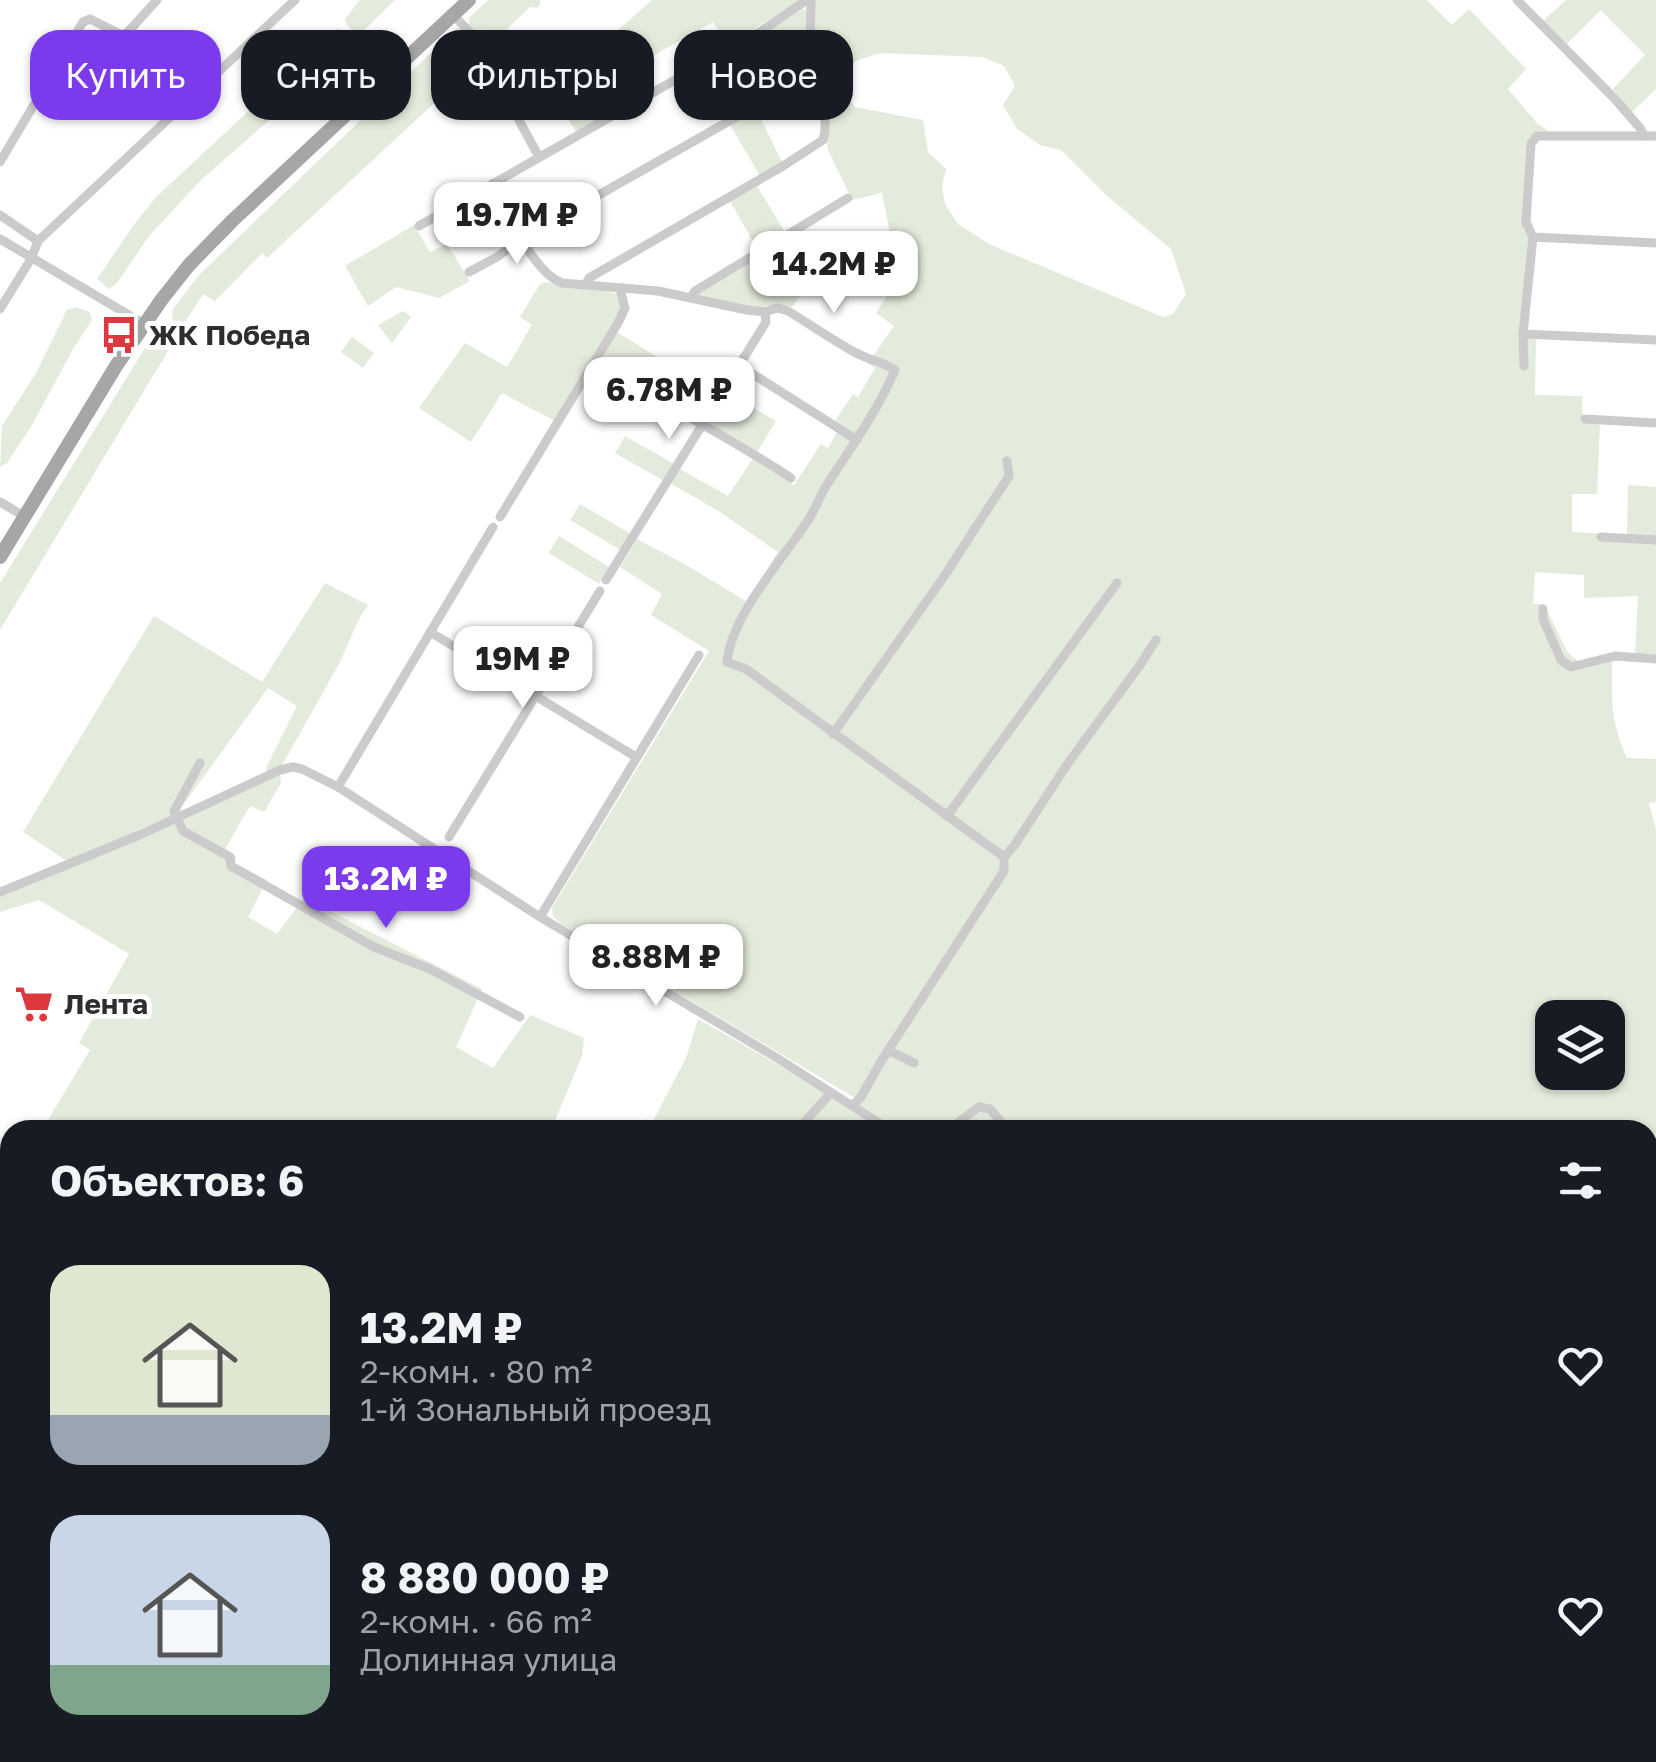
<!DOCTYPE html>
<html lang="ru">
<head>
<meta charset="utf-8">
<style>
  :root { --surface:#171b24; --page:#242831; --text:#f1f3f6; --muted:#9ea1a6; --accent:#7c3aed }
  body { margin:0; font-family:"Golos Text",sans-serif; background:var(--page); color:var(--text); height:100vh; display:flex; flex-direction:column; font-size:38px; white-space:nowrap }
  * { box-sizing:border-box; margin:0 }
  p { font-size:32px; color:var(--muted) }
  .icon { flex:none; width:55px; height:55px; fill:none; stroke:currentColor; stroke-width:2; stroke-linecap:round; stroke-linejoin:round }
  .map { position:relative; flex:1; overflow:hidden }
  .side { position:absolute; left:0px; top:1120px; width:1658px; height:642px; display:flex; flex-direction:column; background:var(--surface); border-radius:30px 30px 0 0; box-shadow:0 2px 8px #0004 }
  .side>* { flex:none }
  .banner { position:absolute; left:30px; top:30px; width:1000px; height:90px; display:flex; gap:20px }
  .fabs { position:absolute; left:1535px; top:1000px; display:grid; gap:20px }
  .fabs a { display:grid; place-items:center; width:90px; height:90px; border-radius:20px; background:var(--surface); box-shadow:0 2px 8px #0004; font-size:50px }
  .price { position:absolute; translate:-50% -85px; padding:0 22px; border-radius:20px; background:#fff; color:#222; font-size:32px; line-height:65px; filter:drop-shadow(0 2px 5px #0008) }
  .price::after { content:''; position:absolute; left:50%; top:60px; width:30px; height:22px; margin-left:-15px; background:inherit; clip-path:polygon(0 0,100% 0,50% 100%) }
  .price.current { background:var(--accent); color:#fff }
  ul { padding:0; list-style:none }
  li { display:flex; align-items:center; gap:30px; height:250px; padding:0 50px }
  li span { display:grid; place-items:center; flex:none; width:280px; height:200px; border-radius:30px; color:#555 }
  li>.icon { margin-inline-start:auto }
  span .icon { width:120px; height:120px; fill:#fffc; stroke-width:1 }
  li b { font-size:42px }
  h2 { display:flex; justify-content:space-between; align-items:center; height:120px; padding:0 50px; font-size:42px }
  .pill { padding:0 35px; border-radius:30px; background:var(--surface); box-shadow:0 2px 8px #0004; font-size:35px; line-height:90px }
  .pill.current { background:var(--accent); color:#fff }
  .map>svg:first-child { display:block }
  .green { fill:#e3ebdc; fill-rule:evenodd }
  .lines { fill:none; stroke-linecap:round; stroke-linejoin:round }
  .stream { stroke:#c9dcea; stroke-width:2.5 }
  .minor { stroke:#cbcbcb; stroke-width:9 }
  .primary { stroke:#a6a6a6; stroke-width:14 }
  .labels { text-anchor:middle; stroke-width:10; stroke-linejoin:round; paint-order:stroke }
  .poi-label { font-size:28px; font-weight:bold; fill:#2e2e2e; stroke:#fff; text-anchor:start }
</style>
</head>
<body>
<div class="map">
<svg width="1656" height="1762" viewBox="0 0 1656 1762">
  <rect width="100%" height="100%" fill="#fff"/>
  <g class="green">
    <path d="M360,0h35l-32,31 -7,2 -9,-8 -2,-6z"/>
    <path d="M488,0h52v5l-3,3 -7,-1 -36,34 -12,-12 -4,4 -8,-7 -1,-8z"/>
    <path d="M652,0h150l-75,45 -14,-23 -103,58 14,25 -48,27 -32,-52 6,-5 6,3 24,-22 5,3z"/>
    <path d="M814,0h613l25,25 17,-16 57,60 -18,20 30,35 13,9 -24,10 -5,78 7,16 -9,98 16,4 -1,56 47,1 1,27 17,1 -3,70h-25v38l55,3 1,-50 28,2v168l-21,-1 3,-58 -54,2v-23l-49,-3 -2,32h11l24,49 18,15 13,-6 13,-1c0,39 -2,60 15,97l29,1v43l-7,1 7,27v442l-8,5v-147h-1009l6,-11 7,4 34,-65 12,-39 158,90 1,-10 -296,-175 -8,-8 -1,-8 157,-257 -58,-36 11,-21 -42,-27 17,-28 51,27 59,36 31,-50 -58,-40 -50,-29 10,-14 48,27 26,-39 40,28 27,-41 7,4 10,-18 -3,-9 18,-27 5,3 17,-29 -23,-14 3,-7 18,9 21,-30 -18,-13 23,-35 -17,-85 -30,7 -24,-50 -13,-90zM880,53l103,4 21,9 11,20 -12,19 14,24 23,16 21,5 46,46 64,53 15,45 -13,20 -10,3 -174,-73 -31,-20 -13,-20 -3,-18 4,-17 -18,-17 -5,-32 -68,-13 -9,-11 -6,-22 18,-14zM1552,1018h56v54h-56z"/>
    <path d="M1566,0h90v89l-25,24 -18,-24 32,-34 -44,-45 -34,34 -24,-23z"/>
    <path d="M803,9l5,3c-1,49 2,57 -42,84l-6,-62z"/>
    <path d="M338,28l15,15 -10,12 -143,126 -51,55 -32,47 -8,6 -12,-10 36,-53 23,-29z"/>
    <path d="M457,28l7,2 18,29 -215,199 -5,-5 -47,48 -12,-7 -21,33 -10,-8 1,-10 26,-34z"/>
    <path d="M756,109l26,53 -22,14 -30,-51z"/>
    <path d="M757,186l29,48 -28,16 -28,-49z"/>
    <path d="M414,225l16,27 17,-8 23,37 -31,17 -43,-11 -28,19 -23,-40z"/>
    <path d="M801,231l10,50 -19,26c-15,-4 -28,1 -42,0 -17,-2 -34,-6 -51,-10l-1,-2v-3z"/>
    <path d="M548,282c21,9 46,3 68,12l6,13 -6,13 -61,101 -53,-28 -31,49 -52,-34 46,-65 42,24 25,-42 -12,-8 20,-33z"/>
    <path d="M75,307l15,5 2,8 -19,29 -41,76 -25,38 -7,4 2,-41 34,-53 31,-63z"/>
    <path d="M403,311l8,6 -19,26 -14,-18z"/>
    <path d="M168,332l9,4 -177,294v-47l150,-243 10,-7z"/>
    <path d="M617,332l50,31 -17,29c-12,-6 -49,-23 -47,-37 1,-7 10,-17 14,-23z"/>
    <path d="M352,337l22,16 -11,15 -22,-16z"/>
    <path d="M727,392l49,29 -19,31 -46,-25 -2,-4z"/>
    <path d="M625,436l49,28 -10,17 -49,-28z"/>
    <path d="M580,504l51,30 -11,16 -50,-30z"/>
    <path d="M559,536l50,31 -10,17 -50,-31z"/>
    <path d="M325,583l43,22 -9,14 -20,45 -58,103 -14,6 -1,-5 31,-62 -29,-18 -87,120 1,5 -115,48 -44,-29 131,-216 108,66z"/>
    <path d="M280,774l1,9 -17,29 -14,-6 -25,43 11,8 -2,6 33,17 -19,37 29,17 27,-36 178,91 -26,58 37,21 37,-53 54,23 -2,18 -31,74h-509l48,-80 -11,-7 50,-89 -90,-54 -39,12v-16l144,-58z"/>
    <path d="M10,1164v337l-10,-2v-317z"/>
    <path d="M1656,1274v364l-8,6v-365z"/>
    <path d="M798,1752l721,1 -12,9h-713z"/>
  </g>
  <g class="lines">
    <g class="stream">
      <path d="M1648,1402l8,-5"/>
      <path d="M1175,1762l15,-10"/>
    </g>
    <g class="minor">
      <path d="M1517,0l97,98 26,30 4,8"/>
      <path d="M453,15l19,19 67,123"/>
      <path d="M0,162l83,-140 7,-3 32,16 6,-3 29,-32"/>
      <path d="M493,183c16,29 38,88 69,100l96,8 89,19 18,2 12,-4 11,3c23,14 46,30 70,43 13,6 26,9 37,16 -17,40 -43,76 -67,113 -7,10 -11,23 -18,34 -26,42 -78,96 -83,145l19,7 258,188v14l-124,192 -19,34 -8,8"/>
      <path d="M0,215l38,26 257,-241"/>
      <path d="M419,226l342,-195 46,-31"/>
      <path d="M1533,237l123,6"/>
      <path d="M0,239l144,85"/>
      <path d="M469,272l28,-15 26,-19 252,-143 24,-19 13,-15"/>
      <path d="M586,284l3,-6 194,-112 40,-26c8,-27 -8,-55 -11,-81 -3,-19 -1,-40 -1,-59"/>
      <path d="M691,297l4,-6 153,-93"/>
      <path d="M0,309l31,-50 7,-18"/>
      <path d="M1523,334l133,6"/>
      <path d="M596,361l9,8c62,37 126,69 186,109"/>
      <path d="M740,366l117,74"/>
      <path d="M1524,366l-1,-32 10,-97 -7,-15 5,-78 6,-8h119"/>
      <path d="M1585,419l71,4"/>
      <path d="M0,502l24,14"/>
      <path d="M500,517l118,-194 7,-15 -4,-15 1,-5"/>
      <path d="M1601,537l55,3"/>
      <path d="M606,580l160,-258 -1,-10"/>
      <path d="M1543,609v10l18,41 10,7 44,-11 41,3"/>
      <path d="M430,632l206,125"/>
      <path d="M833,734l112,-159 64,-99 -2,-15"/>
      <path d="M200,763l-26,48 9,20 47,26 1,9 143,81 56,22 90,48"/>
      <path d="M338,787l155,-260"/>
      <path d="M947,816l170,-233"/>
      <path d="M449,837l151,-246"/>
      <path d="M1004,857l10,-11 52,-80 74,-101 16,-25"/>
      <path d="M0,892l142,-58 138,-64 13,-3 9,2 36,18 202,130 237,141 113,72"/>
      <path d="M540,917l159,-262"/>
      <path d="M888,1050l26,13"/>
      <path d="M797,1130l34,-37"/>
      <path d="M948,1130l31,-23 11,2 18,21"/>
      <path d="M0,1503l10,2"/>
      <path d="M1648,1575l8,-7"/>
      <path d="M0,1653l10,7"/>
      <path d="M141,1752l12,10"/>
      <path d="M593,1752l17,10"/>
      <path d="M91,1762l7,-10"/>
      <path d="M425,1762l4,-10"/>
      <path d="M577,1762l4,-10"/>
      <path d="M1413,1762l12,-10"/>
    </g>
    <path class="primary" d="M0,557l116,-191 46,-67 27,-34 44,-45 236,-220"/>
  </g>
  <defs>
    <g id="bus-bare" transform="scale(3)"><path d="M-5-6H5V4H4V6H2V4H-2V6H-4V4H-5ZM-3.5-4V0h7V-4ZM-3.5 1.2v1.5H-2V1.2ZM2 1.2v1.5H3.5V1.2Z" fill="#dd383d" stroke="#fff" stroke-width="2.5" paint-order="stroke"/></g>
    <g id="supermarket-bare" transform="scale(3)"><path d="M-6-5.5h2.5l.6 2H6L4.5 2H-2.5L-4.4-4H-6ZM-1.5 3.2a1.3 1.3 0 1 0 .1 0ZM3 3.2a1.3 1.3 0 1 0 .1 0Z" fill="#dd383d" stroke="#fff" stroke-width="2.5" paint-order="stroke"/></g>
  </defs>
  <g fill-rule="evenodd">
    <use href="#bus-bare" x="119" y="335"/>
    <use href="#supermarket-bare" x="34" y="1004"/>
  </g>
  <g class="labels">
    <g class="poi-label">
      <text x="149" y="345">ЖК Победа</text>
      <text x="64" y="1014">Лента</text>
    </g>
  </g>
</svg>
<div class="fabs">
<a><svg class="icon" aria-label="layers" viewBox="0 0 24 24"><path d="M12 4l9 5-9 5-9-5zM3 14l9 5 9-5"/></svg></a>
</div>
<b class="price" style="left:517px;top:267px">19.7M ₽</b>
<b class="price" style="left:834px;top:316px">14.2M ₽</b>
<b class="price" style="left:669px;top:442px">6.78M ₽</b>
<b class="price" style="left:523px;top:711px">19M ₽</b>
<b class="price current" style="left:386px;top:931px">13.2M ₽</b>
<b class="price" style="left:656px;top:1009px">8.88M ₽</b>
<div class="banner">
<a class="pill current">Купить</a>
<a class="pill">Снять</a>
<a class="pill">Фильтры</a>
<a class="pill">Новое</a>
</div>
<section class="side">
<h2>Объектов: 6<svg class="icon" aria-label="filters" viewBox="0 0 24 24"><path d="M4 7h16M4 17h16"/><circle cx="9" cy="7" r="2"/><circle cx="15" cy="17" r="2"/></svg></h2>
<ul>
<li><span style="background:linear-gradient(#dfe7d0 75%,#9aa5b1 0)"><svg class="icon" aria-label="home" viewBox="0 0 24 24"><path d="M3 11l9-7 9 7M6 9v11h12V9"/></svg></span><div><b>13.2M ₽</b><p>2-комн. · 80 m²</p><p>1-й Зональный проезд</p></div><svg class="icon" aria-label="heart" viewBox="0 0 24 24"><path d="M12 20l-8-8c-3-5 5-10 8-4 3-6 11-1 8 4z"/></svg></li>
<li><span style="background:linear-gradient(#c9d6e8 75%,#7fa58c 0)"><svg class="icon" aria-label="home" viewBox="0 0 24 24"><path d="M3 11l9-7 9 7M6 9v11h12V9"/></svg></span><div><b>8 880 000 ₽</b><p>2-комн. · 66 m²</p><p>Долинная улица</p></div><svg class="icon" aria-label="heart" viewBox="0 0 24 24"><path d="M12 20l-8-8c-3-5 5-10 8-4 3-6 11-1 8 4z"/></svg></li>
</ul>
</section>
</div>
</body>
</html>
